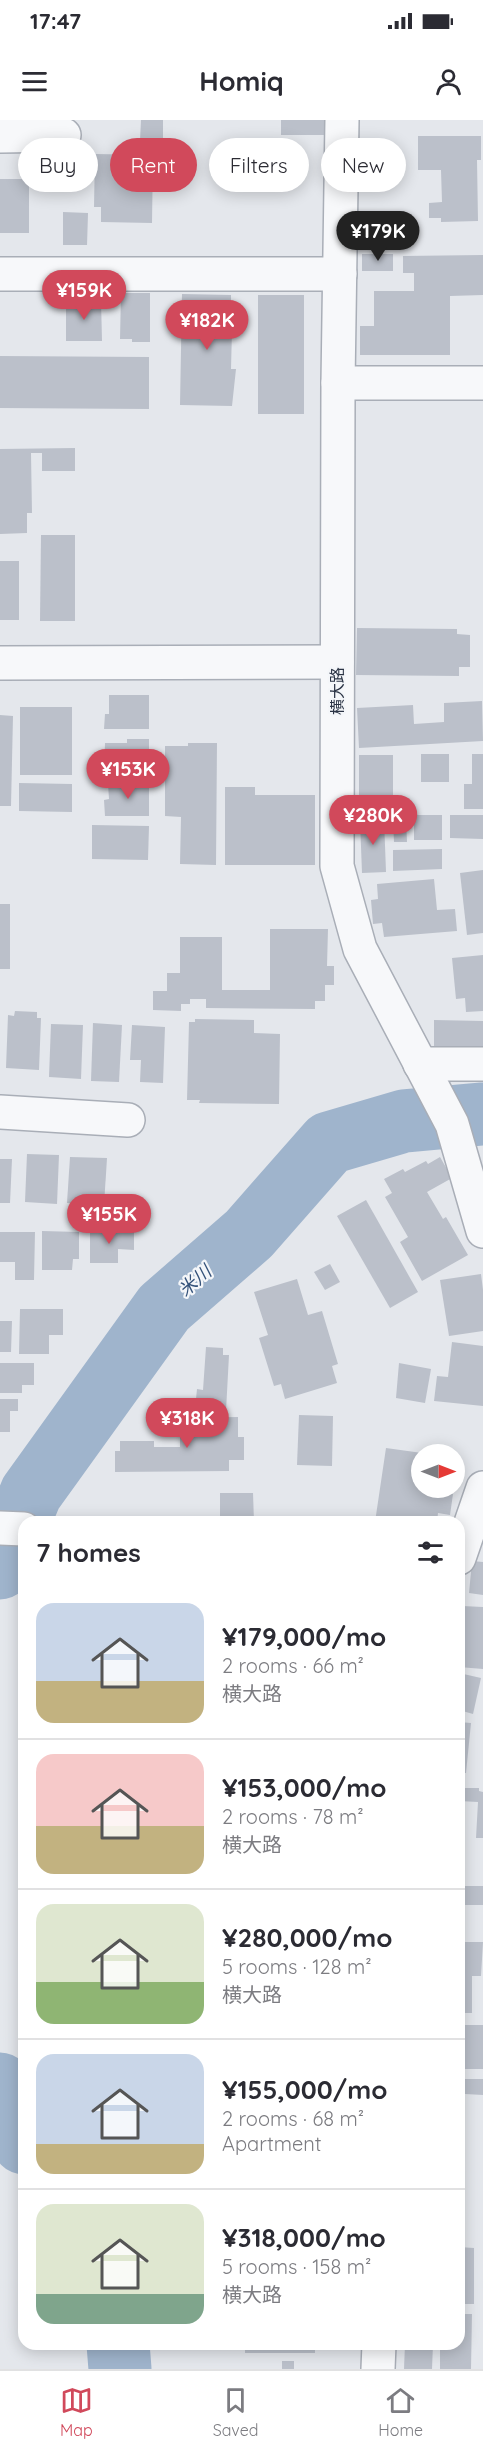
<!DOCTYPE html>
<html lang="en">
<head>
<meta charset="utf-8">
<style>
  :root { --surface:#fff; --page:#f2f2f3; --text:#2b2b33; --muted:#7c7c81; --line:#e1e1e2; --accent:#d1495b }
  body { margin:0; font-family:Quicksand,"Noto Sans JP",sans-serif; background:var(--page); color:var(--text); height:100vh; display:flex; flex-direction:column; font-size:22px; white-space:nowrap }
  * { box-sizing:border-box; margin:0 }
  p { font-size:20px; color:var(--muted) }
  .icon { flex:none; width:33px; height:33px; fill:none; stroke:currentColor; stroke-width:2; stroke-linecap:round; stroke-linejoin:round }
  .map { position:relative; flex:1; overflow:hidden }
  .details { position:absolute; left:18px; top:1396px; width:447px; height:834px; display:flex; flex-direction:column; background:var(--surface); border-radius:18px; box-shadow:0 3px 15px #0003 }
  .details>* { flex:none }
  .guide { position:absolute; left:18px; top:18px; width:447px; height:54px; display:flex; gap:12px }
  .needle { width:39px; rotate:90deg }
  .controls { position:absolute; left:411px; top:1324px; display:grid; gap:12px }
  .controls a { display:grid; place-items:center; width:54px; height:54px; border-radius:50%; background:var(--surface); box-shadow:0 3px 15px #0003; font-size:30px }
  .price { position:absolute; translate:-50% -51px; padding:0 14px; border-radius:21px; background:var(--accent); color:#fff; font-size:20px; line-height:39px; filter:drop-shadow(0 2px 3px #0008) }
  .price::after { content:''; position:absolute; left:50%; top:36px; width:18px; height:14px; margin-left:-9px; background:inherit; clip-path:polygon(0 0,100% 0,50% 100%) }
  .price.current { background:#222; color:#fff }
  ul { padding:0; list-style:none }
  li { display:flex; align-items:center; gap:18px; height:150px; padding:0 18px }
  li+li { border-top:2px solid var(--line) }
  li span { display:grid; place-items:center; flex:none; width:168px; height:120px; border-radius:18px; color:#555 }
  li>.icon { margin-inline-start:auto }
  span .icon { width:72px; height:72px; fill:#fffc; stroke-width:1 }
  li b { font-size:26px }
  h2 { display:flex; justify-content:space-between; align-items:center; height:72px; padding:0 18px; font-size:26px }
  .pill { padding:0 21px; border-radius:27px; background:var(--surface); box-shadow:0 3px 15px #0003; font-size:21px; line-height:54px }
  .pill.current { background:var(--accent); color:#fff }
  .status { display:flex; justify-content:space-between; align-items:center; height:42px; padding:0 30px; background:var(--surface); direction:ltr }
  .status svg { height:16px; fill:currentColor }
  header { display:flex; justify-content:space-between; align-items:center; height:78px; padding:0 18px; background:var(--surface); font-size:27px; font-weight:700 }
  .tab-bar { display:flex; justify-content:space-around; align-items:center; height:84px; border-top:2px solid var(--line); background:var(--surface); font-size:16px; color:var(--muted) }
  .tab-bar a { display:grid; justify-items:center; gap:3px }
  .tab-bar .current { color:var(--accent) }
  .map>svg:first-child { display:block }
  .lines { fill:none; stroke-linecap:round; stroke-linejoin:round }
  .river { stroke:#9fb4cc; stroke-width:63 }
  .building { fill:#bbc0ca }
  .minor-casing { stroke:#a9aeb7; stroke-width:36 }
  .minor { stroke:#f7f8fa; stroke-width:33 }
  .labels { text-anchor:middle; stroke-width:4.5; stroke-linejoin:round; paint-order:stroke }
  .street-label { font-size:16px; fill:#2b3445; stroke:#f4f6f9 }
  .water-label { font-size:18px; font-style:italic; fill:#34527a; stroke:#f4f6f9 }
</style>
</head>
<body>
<div class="status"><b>17:47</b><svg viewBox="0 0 49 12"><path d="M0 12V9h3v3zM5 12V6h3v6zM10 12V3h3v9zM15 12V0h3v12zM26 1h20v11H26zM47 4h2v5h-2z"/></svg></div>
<header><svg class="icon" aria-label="menu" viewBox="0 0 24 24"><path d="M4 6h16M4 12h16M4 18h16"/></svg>Homiq<svg class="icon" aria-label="person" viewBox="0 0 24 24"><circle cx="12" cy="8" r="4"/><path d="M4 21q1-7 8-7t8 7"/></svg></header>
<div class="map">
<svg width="483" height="2249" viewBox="0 0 483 2249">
  <rect width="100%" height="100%" fill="#e4e7ec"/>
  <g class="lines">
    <g class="river">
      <path d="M0,1448l31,-75 133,-185 85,-74 80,-91 75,-22 79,-7"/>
      <path d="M0,1964l24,59"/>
      <path d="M118,2224l2,25"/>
    </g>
  </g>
  <g class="building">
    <path d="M141,0h22v22l-23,-1z"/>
    <rect x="281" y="0" width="47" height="15"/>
    <path d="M418,16h63v24h-4l1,61 -37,1v-4h-12v-15l13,-1 -1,-32h-23z"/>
    <path d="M95,34l58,1 -1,68 -51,-1v-15h-7z"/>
    <rect x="0" y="59" width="29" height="54"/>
    <path d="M63,92l25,1 -1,32h-24z"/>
    <rect x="362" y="134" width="31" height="17"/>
    <path d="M483,135v40l-33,1v59h-90v-29h14v-35h40v-18h-11v-17z"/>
    <path d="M121,173h29v49h-18v-3h-12z"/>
    <path d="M182,174l49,1v18h4l-1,17h-2l-1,39h5l-4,37 -52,-1z"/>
    <rect x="258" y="175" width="46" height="119"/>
    <path d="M66,180h35l1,41h-36z"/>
    <path d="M0,236l149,1v52l-149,-1z"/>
    <path d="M75,328v23h-33v-18h-11l1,60h-5v20l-27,1v-85z"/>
    <path d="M41,415h34v86h-35z"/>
    <rect x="0" y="441" width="19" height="59"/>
    <path d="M357,508l100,1v5l13,1v32h-11v9l-103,-1z"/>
    <path d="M109,575h40v34h-45l1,-15h4z"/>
    <path d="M482,581l1,40 -124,7 -2,-40 56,-3 1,19 30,-2v-19z"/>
    <rect x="20" y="587" width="52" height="68"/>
    <path d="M0,595l13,1 -2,90h-11z"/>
    <path d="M127,619h22v34l-45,-1 1,-29h22z"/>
    <path d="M188,623h29l-1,122 -36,-1 1,-47 -16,-1v-70h23z"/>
    <rect x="421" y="634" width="28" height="28"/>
    <path d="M472,634h11v55h-19v-25h8z"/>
    <rect x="359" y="635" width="34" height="48"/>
    <path d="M19,663l53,1v28l-53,-1z"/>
    <path d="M149,663v33h-44l-1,-16 5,-1 -1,-15z"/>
    <path d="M225,667h30v8h60v70h-90z"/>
    <rect x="414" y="695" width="28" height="25"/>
    <path d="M450,695h33v24l-33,-1z"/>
    <path d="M393,698h13l1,24h-13z"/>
    <path d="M384,699l2,53 -24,1 -2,-53z"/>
    <path d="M92,705l57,1 -1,34 -56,-1z"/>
    <path d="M442,729v20l-49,2v-21z"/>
    <path d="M483,750v63l-16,2 -7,-62z"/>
    <path d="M434,759l3,31 18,-1 2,22 -73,6 -2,-14 -9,1 -2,-24 7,-1 -1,-15z"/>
    <rect x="0" y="784" width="10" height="65"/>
    <path d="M270,809h58l-1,37h7v19h-9v16h-10v8l-109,-1v-9h-16v5h-9v7l-28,-1v-19h14v-18h13v-36h42v53h48z"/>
    <path d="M483,835v56l-17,1 -1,-14 -9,1 -4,-41z"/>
    <path d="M15,891l22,1v6h4l-2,52 -33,-2 2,-53 6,1z"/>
    <path d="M195,899l59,1v13l26,1 -1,70 -80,-1 1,-3h-13l2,-78h6z"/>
    <path d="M434,900l49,1v28h-49z"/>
    <path d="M93,903l29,2 -3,57 -28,-1z"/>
    <path d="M51,904l32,1 -2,54 -32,-2z"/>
    <path d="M132,905l33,2 -2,56 -23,-1 1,-22h-11z"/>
    <path d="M27,1034l32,1 -2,49 -32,-2z"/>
    <path d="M70,1037l37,1 -3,47 -37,-2z"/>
    <path d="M440,1037l12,21 -25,14 16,27 3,-2 22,38 -46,26 -22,-39 8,-5 -23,-40 7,-4 -8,-14 19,-10 2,3 21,-11 2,3z"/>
    <path d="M0,1039h12l-2,44h-10z"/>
    <path d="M366,1080l52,92 -28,16 -53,-92z"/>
    <path d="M90,1110l44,1v19l-16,-1v14h-28z"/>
    <path d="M42,1111l37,1v27h-6l-1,11h-30z"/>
    <path d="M0,1112h35l-1,48h-19v-18h-15z"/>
    <path d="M330,1144l10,18 -15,8 -11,-18z"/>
    <path d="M481,1154l2,16v41l-34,5 -9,-56z"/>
    <path d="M297,1159l11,36 14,-4 16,53 -6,2 5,17 -52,16 -4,-15 -7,2 -15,-48 9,-3 -14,-43z"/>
    <path d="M20,1189h43v26h-14v19h-30z"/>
    <path d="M0,1201h12l-1,31h-11z"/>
    <path d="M452,1222l31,4v60l-49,-5 3,-25 11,1z"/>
    <path d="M206,1227l17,1v7h6l-3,56 -31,-2 2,-20 6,1z"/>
    <path d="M0,1243h34v22h-12v8h-22z"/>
    <path d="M399,1243l32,6 -6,34 -29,-5z"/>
    <path d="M0,1279h18v12h-8v21h-10z"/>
    <path d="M299,1295l34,1 -1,50 -35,-1z"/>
    <path d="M238,1297v20h6v23h-15v11l-114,1v-21h5v-10h34v6h26v-29z"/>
    <path d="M386,1328l36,5v35h23v4l8,2 -3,21 -12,-2 -1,9h-62z"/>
    <path d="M220,1373h33l1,29h-34z"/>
    <path d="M472,1441l11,1v33l-14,-2z"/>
    <path d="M462,1486l21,1v62l-24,-2z"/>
    <path d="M459,1553l22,5 -8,36 -14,-4z"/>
    <path d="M459,1602l12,1 -5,50h-7z"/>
    <path d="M459,1668h20v3l4,1v46h-7l2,-36 -19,-1z"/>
    <rect x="459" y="1766" width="24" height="19"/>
    <path d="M459,1822h24l-2,34h-9v37h-13z"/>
    <rect x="459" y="1905" width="24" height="44"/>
    <path d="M459,1959h24v16l-18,-1v61h-6z"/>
    <path d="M459,2127l15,1v56h-15z"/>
    <path d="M459,2194h13l-1,55h-31v-25h19z"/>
    <rect x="245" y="2224" width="70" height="9"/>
    <path d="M405,2224h28l-1,25h-28z"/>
    <rect x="282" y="2241" width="12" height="8"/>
  </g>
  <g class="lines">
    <g class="minor-casing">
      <g id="minor">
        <path d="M342,0l-4,263 -1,483 23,83 92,175 31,107"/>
        <path d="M0,16l64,-1"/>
        <path d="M0,154h340"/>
        <path d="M338,263h145"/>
        <path d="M0,543l337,-1"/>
        <path d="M420,944h63"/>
        <path d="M0,992l128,8"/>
        <path d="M0,1408l24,1"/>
        <path d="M459,1438l24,-70"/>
        <path d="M378,2249l1,-25"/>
      </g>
    </g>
    <use href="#minor" class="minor"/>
  </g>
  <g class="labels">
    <g class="street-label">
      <text transform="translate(337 571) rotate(-90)" y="6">横大路</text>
    </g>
    <g class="water-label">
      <text transform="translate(195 1161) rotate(-41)" y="6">米川</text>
    </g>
  </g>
</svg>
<div class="controls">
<a><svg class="needle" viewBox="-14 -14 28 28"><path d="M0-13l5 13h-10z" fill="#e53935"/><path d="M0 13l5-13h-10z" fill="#7c7c81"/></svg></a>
</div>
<b class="price current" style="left:378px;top:142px">¥179K</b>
<b class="price" style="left:84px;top:201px">¥159K</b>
<b class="price" style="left:207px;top:231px">¥182K</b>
<b class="price" style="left:128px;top:680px">¥153K</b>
<b class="price" style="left:373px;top:726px">¥280K</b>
<b class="price" style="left:109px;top:1125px">¥155K</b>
<b class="price" style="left:187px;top:1329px">¥318K</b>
<div class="guide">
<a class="pill">Buy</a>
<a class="pill current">Rent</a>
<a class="pill">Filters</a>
<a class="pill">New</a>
</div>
<section class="details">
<h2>7 homes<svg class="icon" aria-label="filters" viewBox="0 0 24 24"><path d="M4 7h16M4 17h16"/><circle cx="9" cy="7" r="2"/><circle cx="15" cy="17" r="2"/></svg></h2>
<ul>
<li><span style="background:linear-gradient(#c9d6e8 65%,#c2b280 0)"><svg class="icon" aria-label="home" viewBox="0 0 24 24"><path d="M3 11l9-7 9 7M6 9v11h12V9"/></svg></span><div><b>¥179,000/mo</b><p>2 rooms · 66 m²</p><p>横大路</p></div></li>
<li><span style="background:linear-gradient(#f6c9c9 60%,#c2b280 0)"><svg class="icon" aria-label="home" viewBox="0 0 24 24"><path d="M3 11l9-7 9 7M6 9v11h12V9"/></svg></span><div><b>¥153,000/mo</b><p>2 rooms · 78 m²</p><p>横大路</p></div></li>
<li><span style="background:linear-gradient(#dfe7d0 65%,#8fb573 0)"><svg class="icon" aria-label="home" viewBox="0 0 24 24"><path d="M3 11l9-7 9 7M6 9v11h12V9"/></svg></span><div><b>¥280,000/mo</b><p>5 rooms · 128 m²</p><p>横大路</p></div></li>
<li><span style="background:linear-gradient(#c9d6e8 75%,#c2b280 0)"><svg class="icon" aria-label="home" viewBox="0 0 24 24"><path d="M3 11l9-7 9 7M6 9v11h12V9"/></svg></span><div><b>¥155,000/mo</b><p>2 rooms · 68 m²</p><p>Apartment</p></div></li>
<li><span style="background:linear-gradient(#dfe7d0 75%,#7fa58c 0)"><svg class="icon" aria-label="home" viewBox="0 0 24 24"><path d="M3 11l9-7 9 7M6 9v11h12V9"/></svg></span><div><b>¥318,000/mo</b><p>5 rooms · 158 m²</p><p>横大路</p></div></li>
</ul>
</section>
</div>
<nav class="tab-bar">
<a class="current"><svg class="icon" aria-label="map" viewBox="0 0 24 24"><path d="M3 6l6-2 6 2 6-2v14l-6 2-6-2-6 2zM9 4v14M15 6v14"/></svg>Map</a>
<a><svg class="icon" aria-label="saved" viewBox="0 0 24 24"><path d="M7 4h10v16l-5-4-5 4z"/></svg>Saved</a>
<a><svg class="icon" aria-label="home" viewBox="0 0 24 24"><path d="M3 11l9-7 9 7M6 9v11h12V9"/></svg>Home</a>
</nav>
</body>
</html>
